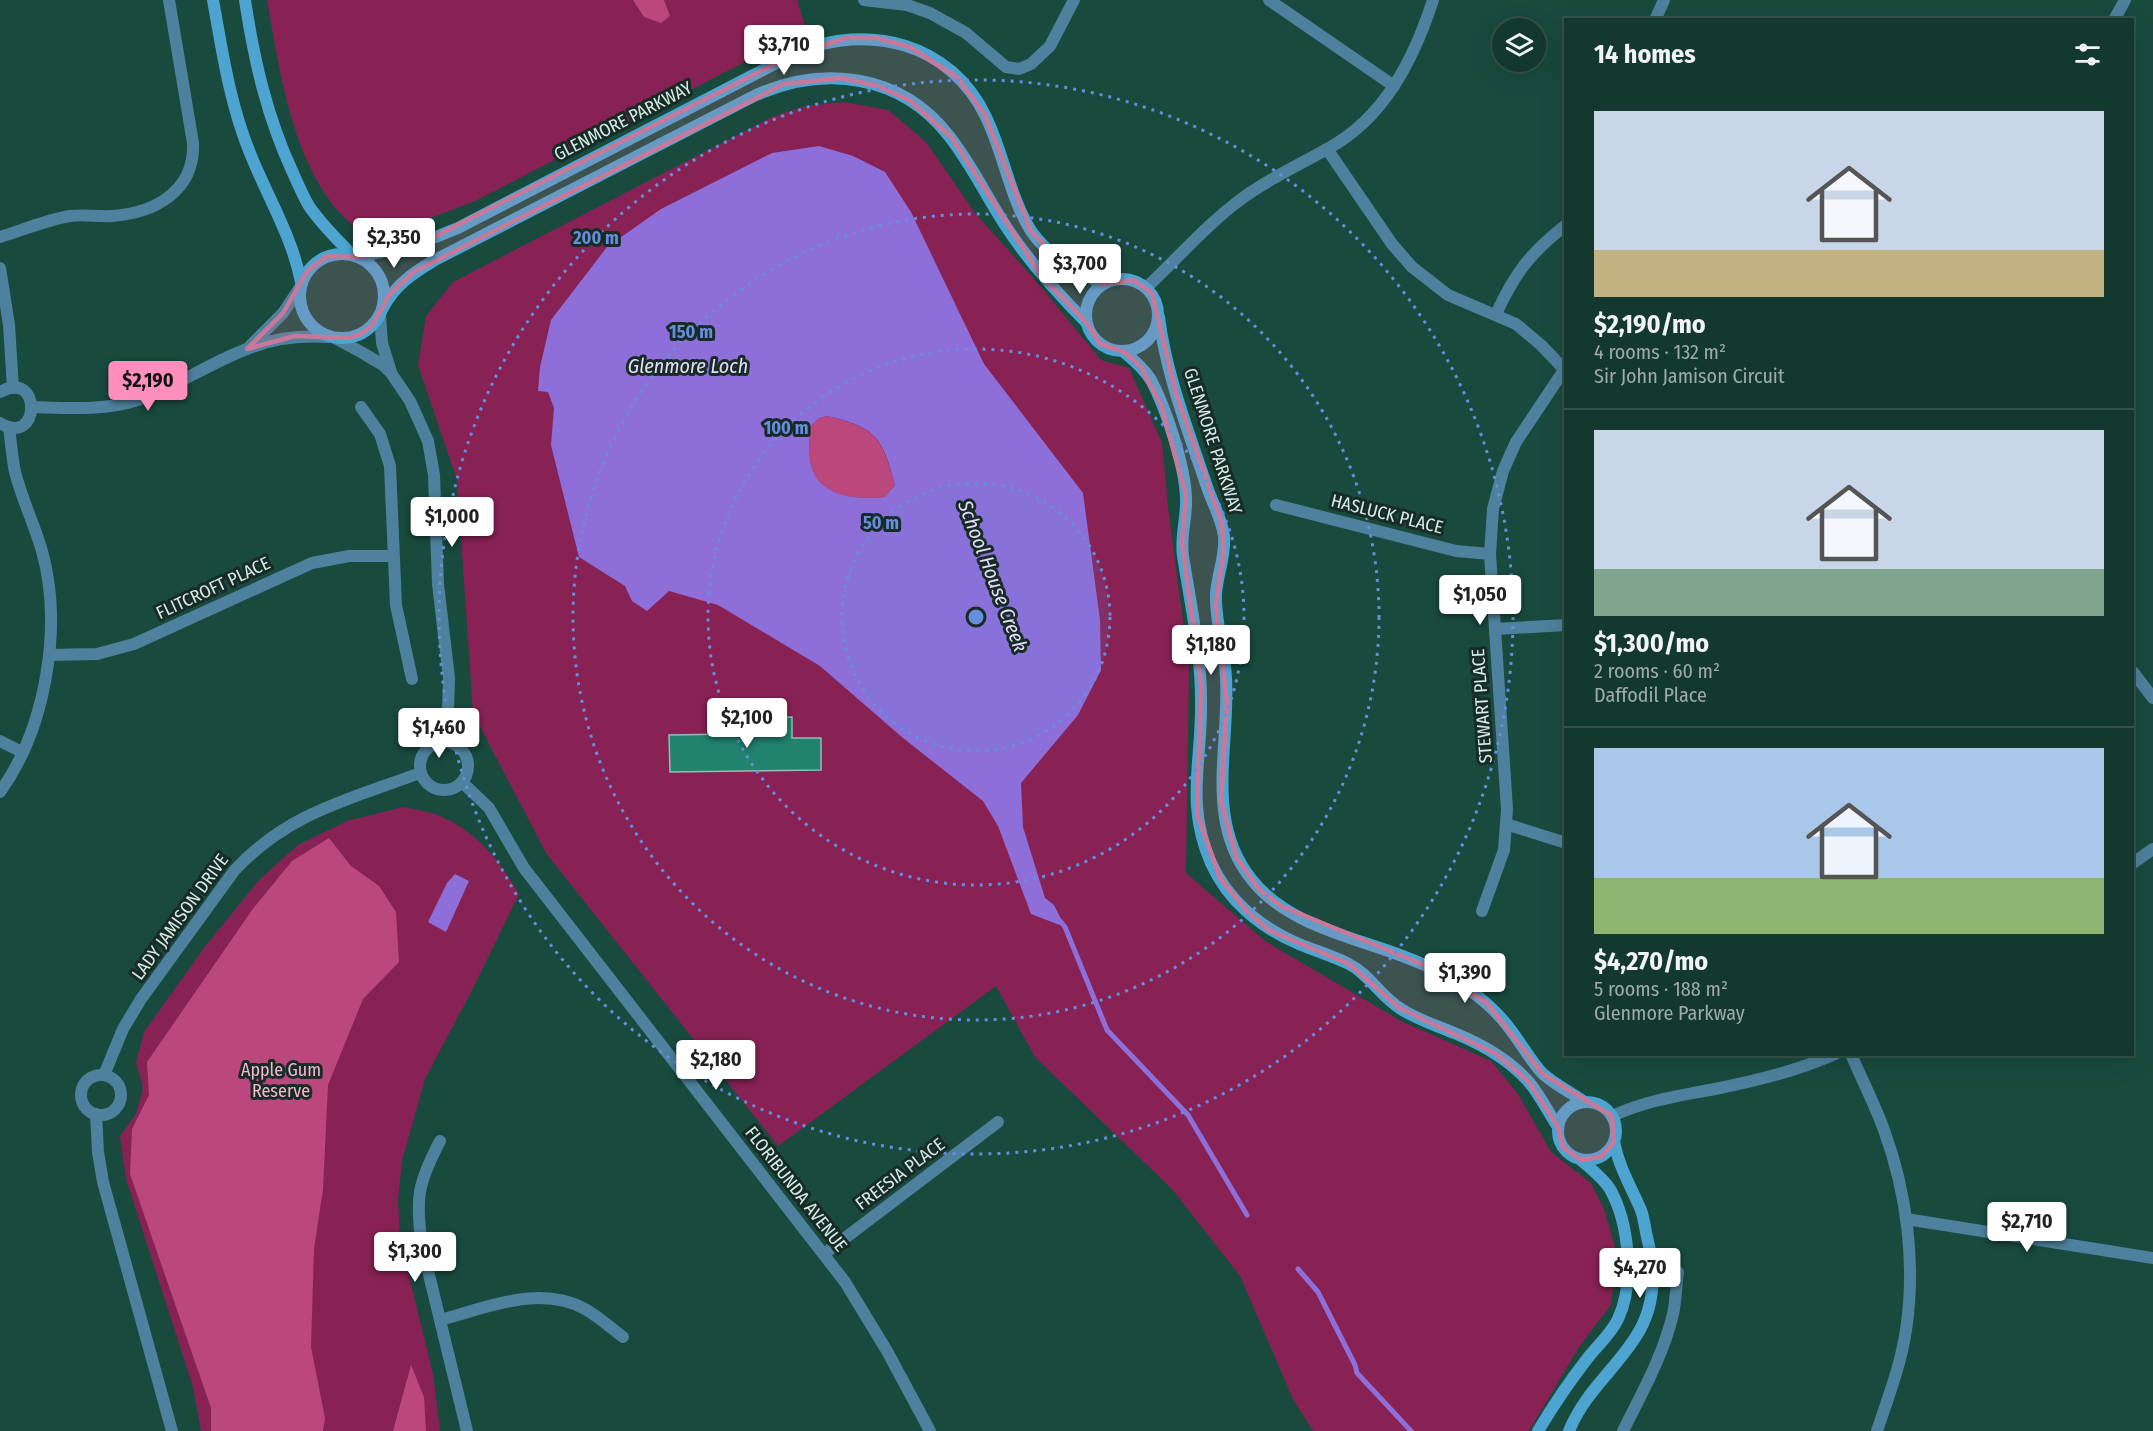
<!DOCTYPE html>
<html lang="en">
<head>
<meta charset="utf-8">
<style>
  :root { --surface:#13382e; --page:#20433a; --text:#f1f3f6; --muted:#9dacaa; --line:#32524a; --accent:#fe8ebc }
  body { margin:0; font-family:"Fira Sans Condensed",sans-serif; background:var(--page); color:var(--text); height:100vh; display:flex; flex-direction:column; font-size:22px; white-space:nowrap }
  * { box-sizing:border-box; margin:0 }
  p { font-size:20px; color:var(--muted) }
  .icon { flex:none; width:33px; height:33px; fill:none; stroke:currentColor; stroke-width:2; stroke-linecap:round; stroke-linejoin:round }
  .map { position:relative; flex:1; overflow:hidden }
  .side { position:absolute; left:1564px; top:18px; width:570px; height:1038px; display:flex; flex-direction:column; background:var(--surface); border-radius:0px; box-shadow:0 6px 24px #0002,0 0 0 2px var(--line) }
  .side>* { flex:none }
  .fabs { position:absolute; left:1492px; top:18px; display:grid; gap:12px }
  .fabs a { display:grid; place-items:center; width:54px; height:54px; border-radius:50%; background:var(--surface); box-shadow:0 6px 24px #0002,0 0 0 2px var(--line); font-size:30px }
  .price { position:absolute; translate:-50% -51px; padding:0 14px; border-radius:6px; background:#fff; color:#222; font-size:20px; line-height:39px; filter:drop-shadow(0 2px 3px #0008) }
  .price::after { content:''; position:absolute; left:50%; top:36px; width:18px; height:14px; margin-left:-9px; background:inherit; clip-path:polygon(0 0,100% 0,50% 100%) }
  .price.selected { background:var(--accent); color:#111 }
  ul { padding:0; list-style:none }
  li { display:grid; align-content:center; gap:12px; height:318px; padding:0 30px }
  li+li { border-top:2px solid var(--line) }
  li span { display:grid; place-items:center; height:186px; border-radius:0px; color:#555 }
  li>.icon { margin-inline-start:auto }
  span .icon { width:108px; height:108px; fill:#fffc; stroke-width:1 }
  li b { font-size:26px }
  h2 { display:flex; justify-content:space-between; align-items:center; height:72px; padding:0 30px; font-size:26px }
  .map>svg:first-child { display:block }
  .green { fill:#882254 }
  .forest { fill:#ba487c }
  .water { fill:#8e6fd9; fill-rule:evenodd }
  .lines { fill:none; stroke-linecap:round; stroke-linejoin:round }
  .stream { stroke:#8e6fd9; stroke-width:5 }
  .building { fill:#21836e; stroke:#8fc0b2; stroke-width:1.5 }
  .minor { stroke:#4e819d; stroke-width:12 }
  .tertiary { stroke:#4e819d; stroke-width:12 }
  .secondary { stroke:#4ea4d1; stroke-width:12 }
  .marked { fill:#ca7899; fill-opacity:0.2; stroke:#ca7899; stroke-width:4.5; stroke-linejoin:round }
  .ring { fill:none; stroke:#668edd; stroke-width:3; stroke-dasharray:3 6 }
  .labels { text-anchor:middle; stroke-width:6; stroke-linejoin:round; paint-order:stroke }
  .street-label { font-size:18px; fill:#d4ede5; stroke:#182b26 }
  .park-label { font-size:18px; fill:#f5b9cf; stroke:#182b26 }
  .water-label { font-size:20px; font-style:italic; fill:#e4defa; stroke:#182b26 }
  .centre { fill:#668edd; stroke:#182b26; stroke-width:3 }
  .ring-label { font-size:18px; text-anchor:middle; font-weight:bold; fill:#668edd; stroke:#182b26; stroke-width:6; stroke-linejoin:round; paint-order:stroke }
</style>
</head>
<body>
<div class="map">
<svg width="2153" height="1431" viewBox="0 0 2153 1431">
  <rect width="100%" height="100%" fill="#194a3e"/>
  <g class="green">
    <path d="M267,0h530l10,32 -12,4 -320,165 -58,22 -55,7c-8,-3 -12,-7 -18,-13 -51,-51 -65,-148 -77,-217z"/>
    <path d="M844,102l44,8 38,32 49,71 61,68 65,79 28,8 33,75 6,64 21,160 -3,206 79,68 136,80 90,40 27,33 33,58 40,31 13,26 13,45 -6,51 -32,42 -50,84h-216l-20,-32 -53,-123 -68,-87 -137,-132 -39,-71 -218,160 -232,-293 -73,-140 -16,-233 -39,-115 8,-49 27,-34 319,-165 34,-11z"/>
    <path d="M403,807c12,3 26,4 37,9 37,16 59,44 79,78l-48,98 -46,87 -23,82 -4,38 2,40 33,135 7,57h-239l-8,-44 -67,-208 -6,-43 16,-22 7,-26 -7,-26 8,-30 60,-84 55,-68 39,-35 49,-24z"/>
  </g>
  <g class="forest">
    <path d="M633,0h31l6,16 -9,7 -17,-6z"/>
    <path d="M827,416c50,12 55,22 68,69l-10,12c-30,3 -70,0 -75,-37 -2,-10 0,-22 0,-33l9,-9z"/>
    <path d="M329,838l22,28 28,20 17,26 3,50 -36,37 -35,86 -5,104 -9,60 -3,98 14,71 -2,13h-112v-23l-81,-234 2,-45 17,-34 -2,-33 105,-152 40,-49z"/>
    <path d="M411,1365l13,32 2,34h-33z"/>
  </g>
  <g class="water">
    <path d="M819,146l34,10 32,16 26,40 73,152 99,129 17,127 1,50 -23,45 -57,68 2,44 22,71 9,7 11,22 -34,-13 -33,-88 -15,-25 -80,-63 -83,-72 -102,-61 -49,-14 -22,20 -15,-10 -7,-15 -46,-29 -28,-112 3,-37 -6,-16 -10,-1 2,-24 11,-47 56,-73 54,-38 111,-56zM827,416c49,11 56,22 68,69l-10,12c-29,3 -70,0 -75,-37 -2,-10 0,-22 0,-33l9,-9z"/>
    <path d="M455,874l14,7 -23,51 -18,-10 19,-39z"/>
  </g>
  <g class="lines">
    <g class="stream">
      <path d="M1061,922l4,5 42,103 81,85 59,100"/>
      <path d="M1298,1269l20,23 37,73 2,8 54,58"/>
    </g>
  </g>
  <path class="building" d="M792,717v21h29v32l-151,2 -1,-37 63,-1v-11h14v-5z"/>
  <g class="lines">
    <g class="minor">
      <path d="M864,0l43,5 23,8 36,20 40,34 13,2 12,-5 19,-18 24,-46"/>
      <path d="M1269,0l125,86"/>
      <path d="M1655,20l9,-20"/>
      <path d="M2114,20l11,-20"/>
      <path d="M1327,149l65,95 20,23 36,28 68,29 25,21 25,26"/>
      <path d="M0,237c23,-7 46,-17 70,-21 14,-2 28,1 42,0 43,-3 83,-25 81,-73l-24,-143"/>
      <path d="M0,268l9,57 4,63"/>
      <path d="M1496,314c19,-41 34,-61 70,-89"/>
      <path d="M361,407l19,27 10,32 6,139 16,74"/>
      <path d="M1276,505l180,46 34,3"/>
      <path d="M1495,629l71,-4"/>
      <path d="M49,655l48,-1 37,-10 178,-81 37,-7h44"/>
      <path d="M2133,672l20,26"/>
      <path d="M0,741l22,11"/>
      <path d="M462,782l27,26 35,60 321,414 42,69 43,80"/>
      <path d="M0,792c46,-64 63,-166 42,-241 -8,-27 -20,-52 -27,-79 -3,-14 -4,-30 -6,-45"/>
      <path d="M1506,824l60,19"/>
      <path d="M1482,911l22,-61 3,-41 -17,-255 3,-45 10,-38 13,-29 48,-72"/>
      <path d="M1851,1054c11,26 24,51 33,76 23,63 32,134 22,200 -5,34 -18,68 -29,101"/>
      <path d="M440,1141c-22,42 -25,57 -18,105l45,185"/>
      <path d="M1906,1219l247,39"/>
      <path d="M824,1254l174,-132"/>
      <path d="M440,1320c46,-12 99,-36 145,-11 14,8 26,19 38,28"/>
      <path d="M1623,1431c19,-38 40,-75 50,-117 3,-13 3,-28 5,-42"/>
    </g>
    <g class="tertiary">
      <path d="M1146,288c32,-30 62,-65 98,-91 26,-19 55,-32 83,-48 57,-30 87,-90 106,-149"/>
      <path d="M380,315l2,28 9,29"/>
      <path d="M335,338l26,14 22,13 8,8 19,28 18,40 6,34 4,109 11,94 -2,64"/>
      <path d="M250,346l33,-33 16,-24"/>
      <path d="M0,392c42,-24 41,56 0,31"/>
      <path d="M32,407c36,1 71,4 106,-7 38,-13 71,-37 109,-51 26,-11 53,-14 81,-12"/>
      <circle cx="444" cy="766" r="24"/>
      <path d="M2133,863l20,-14"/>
      <path d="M104,1075l19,-46 18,-30 93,-128c53,-58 116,-72 186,-98"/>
      <circle cx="101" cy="1095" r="20"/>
      <path d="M96,1114l2,38 5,30 69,249"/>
      <path d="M1612,1116c36,-16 65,-20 103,-27 41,-8 82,-18 120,-35"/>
    </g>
    <g class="secondary">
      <path d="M213,0c9,50 17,105 37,153 17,43 42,83 51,129"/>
      <path d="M245,0c9,60 22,117 48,173 5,11 10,23 16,33 12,18 28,33 43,49"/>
      <circle cx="342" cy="296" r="42"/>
      <path d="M360,257l66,-16 32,-13 338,-175c72,-31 155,-10 190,64 18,37 23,78 45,114 18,26 45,40 72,53"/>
      <circle cx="1122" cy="315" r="36"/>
      <path d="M383,308c12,-23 30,-35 52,-48l321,-165c69,-30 145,-21 193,41 23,29 38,62 58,92 23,35 50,65 79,94"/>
      <path d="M1159,317c7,57 29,113 47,167 6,19 15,32 18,52 2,20 -7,38 -8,59 -1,26 9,56 10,83 4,69 -22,143 26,202 43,54 127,60 185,91 28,14 54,32 73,58 11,14 20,31 32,44 12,11 28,19 41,28"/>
      <path d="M1124,352c10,8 20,17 27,28 15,28 34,86 35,118 1,20 -6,38 -3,58 8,51 19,100 18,152 0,57 -15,98 10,155 17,38 50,65 88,81 17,7 34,12 50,20 21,11 32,33 52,45 17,11 39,18 58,26 26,11 50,25 69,46 12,14 20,31 30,46"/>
      <circle cx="1587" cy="1131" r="29"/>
      <path d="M1538,1431c15,-25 31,-49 49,-72 10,-13 24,-25 31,-40 17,-36 11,-96 -8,-130 -7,-11 -19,-20 -29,-29"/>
      <path d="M1569,1431c16,-39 44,-59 66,-93 21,-31 21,-66 12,-101 -2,-9 -3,-18 -6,-27 -10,-23 -22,-43 -27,-68"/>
    </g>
  </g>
  <path class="marked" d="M847,38h30l33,9 48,31 27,37 46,116 28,29 44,24 31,-4 18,13 24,100 46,130 2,28 -8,53 11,98 -6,99 16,57 22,31 22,17 153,63 53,34 56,71 69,42 2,26 -13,15 -20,3 -18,-12 -5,-21 -30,-46 -32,-27 -97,-46 -50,-44 -79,-33 -23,-19 -27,-34 -23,-64 4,-128 -19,-143 4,-48 -25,-90 -21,-39 -16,-14 -24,-8 -14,-22 -44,-45 -91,-140 -42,-37 -32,-14 -35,-8 -58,6 -370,188 -24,22 -18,32 -11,8 -12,4 -54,-2 -48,13 36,-36 24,-42 20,-15 33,1 66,-16 370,-188z"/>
  <circle cx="976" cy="617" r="134" fill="#668edd" fill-opacity=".12"/>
  <g class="ring">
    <circle cx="976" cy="617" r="134"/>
    <circle cx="976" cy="617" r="268"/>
    <circle cx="976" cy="617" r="403"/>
    <circle cx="976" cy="617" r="537"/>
  </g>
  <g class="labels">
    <g class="street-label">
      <text transform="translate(623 121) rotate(-27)" y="6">GLENMORE PARKWAY</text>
      <text transform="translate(1213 441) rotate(72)" y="6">GLENMORE PARKWAY</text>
      <text transform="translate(1387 514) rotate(14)" y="6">HASLUCK PLACE</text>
      <text transform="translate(213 588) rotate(-25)" y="6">FLITCROFT PLACE</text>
      <text transform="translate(1482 706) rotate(-94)" y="6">STEWART PLACE</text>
      <text transform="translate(180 917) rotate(-54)" y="6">LADY JAMISON DRIVE</text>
      <text transform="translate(900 1174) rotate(-37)" y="6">FREESIA PLACE</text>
      <text transform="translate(796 1189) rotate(52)" y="6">FLORIBUNDA AVENUE</text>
    </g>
    <g class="park-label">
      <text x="281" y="1076">Apple Gum<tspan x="281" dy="21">Reserve</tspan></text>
    </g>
    <g class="water-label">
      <text x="688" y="373">Glenmore Loch</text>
      <text transform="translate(993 576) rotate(69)" y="7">School House Creek</text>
    </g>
  </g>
  <circle cx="976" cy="617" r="9" class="centre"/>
  <g class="ring-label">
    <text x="596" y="244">200 m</text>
    <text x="691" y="338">150 m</text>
    <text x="786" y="434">100 m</text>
    <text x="881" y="529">50 m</text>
  </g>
</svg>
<div class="fabs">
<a><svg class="icon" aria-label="layers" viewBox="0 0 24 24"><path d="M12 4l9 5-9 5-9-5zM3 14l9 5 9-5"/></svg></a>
</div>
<b class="price" style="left:784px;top:76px">$3,710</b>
<b class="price" style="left:394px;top:269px">$2,350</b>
<b class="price" style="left:1080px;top:295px">$3,700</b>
<b class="price selected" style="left:148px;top:412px">$2,190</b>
<b class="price" style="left:452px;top:548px">$1,000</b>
<b class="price" style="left:1480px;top:626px">$1,050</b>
<b class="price" style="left:1211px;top:676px">$1,180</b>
<b class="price" style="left:747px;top:749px">$2,100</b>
<b class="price" style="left:439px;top:759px">$1,460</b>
<b class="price" style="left:1465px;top:1004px">$1,390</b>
<b class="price" style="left:716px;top:1091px">$2,180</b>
<b class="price" style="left:2027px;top:1253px">$2,710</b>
<b class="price" style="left:415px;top:1283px">$1,300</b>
<b class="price" style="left:1640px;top:1299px">$4,270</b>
<section class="side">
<h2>14 homes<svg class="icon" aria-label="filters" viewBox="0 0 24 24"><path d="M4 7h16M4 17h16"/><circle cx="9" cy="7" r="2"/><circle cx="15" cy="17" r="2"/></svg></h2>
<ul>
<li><span style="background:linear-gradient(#c9d6e8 75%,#c2b280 0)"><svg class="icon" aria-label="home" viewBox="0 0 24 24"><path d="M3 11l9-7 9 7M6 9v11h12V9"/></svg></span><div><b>$2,190/mo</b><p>4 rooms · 132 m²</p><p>Sir John Jamison Circuit</p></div></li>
<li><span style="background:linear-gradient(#c9d6e8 75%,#7fa58c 0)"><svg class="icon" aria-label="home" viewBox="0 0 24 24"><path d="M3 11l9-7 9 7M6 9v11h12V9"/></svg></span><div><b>$1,300/mo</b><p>2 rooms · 60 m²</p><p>Daffodil Place</p></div></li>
<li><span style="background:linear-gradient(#a9c7e8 70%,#8fb573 0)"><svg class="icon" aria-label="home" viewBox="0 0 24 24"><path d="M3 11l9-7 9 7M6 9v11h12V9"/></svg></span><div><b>$4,270/mo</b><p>5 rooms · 188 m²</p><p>Glenmore Parkway</p></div></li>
</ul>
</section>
</div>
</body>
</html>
